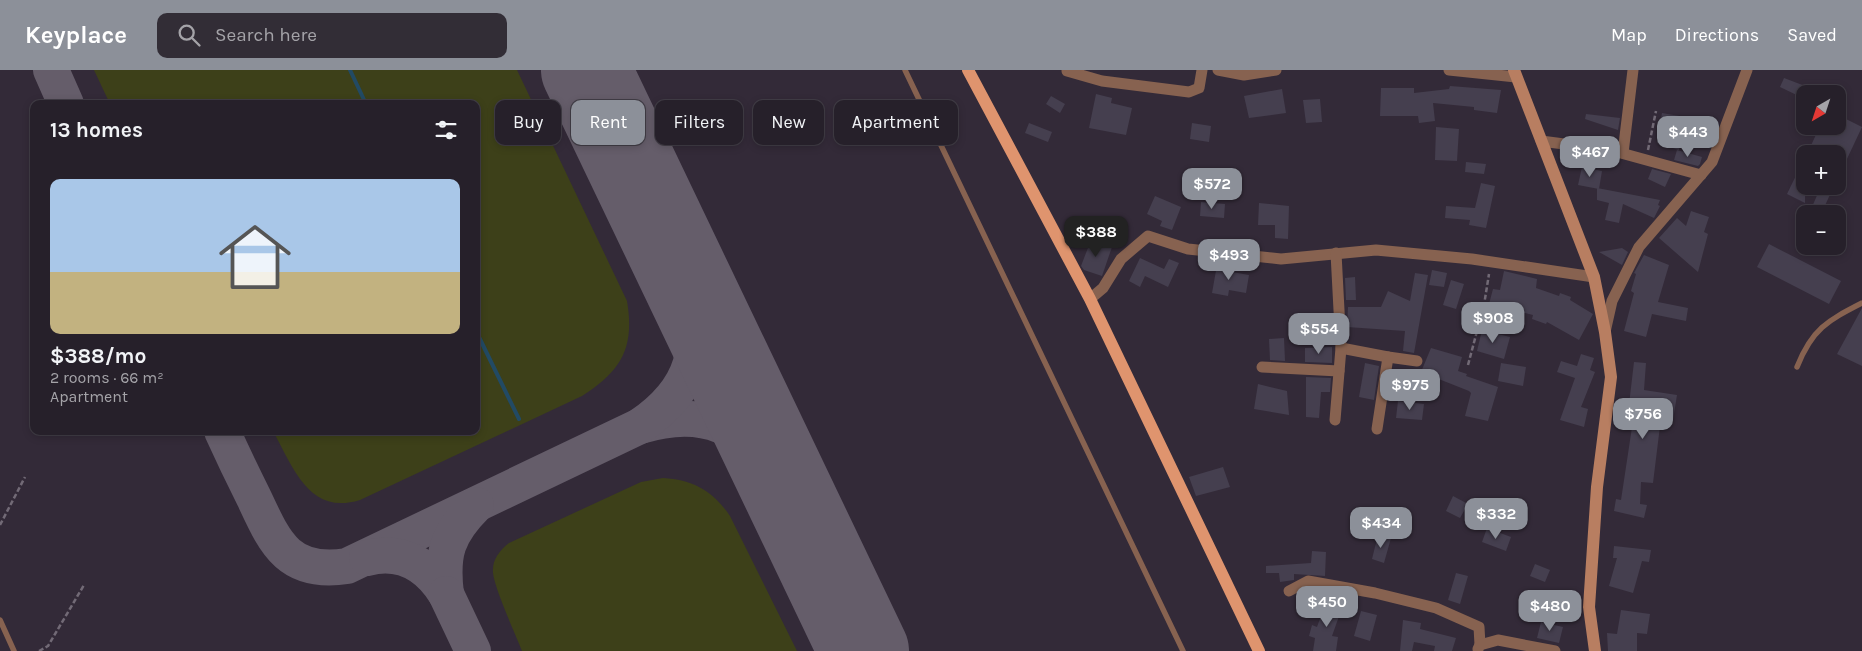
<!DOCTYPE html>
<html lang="en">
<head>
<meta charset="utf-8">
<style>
  :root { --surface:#26202a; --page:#322d36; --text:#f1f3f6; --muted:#a4a3a8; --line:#423e47; --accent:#8c9099 }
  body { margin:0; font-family:Karla,sans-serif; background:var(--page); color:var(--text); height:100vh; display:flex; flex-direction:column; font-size:19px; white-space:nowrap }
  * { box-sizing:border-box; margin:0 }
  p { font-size:16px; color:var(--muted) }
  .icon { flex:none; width:28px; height:28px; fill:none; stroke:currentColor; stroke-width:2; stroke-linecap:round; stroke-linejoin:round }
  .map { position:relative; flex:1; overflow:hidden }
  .drawer { position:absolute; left:30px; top:30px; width:450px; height:335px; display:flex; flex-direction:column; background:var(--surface); border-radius:10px; box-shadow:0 2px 8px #0003,0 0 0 1px var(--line) }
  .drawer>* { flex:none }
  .guide { position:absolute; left:495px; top:30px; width:475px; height:45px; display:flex; gap:10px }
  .needle { width:32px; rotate:219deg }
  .controls { position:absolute; left:1796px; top:15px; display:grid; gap:10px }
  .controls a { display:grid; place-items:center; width:50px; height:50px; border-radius:10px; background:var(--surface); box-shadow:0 2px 8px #0003,0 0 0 1px var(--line); font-size:25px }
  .price { position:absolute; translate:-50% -42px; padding:0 11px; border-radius:10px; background:var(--accent); color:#fff; font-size:16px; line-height:32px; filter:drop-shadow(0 1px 2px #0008) }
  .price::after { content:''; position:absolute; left:50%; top:30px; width:15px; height:11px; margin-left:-8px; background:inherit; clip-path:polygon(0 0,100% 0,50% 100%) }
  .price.selected { background:#222; color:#fff }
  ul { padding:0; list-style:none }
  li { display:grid; align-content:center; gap:10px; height:265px; padding:0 20px }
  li+li { border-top:1px solid var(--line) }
  li span { display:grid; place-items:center; height:155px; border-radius:10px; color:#555 }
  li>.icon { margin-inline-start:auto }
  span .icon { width:90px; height:90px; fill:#fffc; stroke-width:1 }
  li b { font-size:21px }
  h2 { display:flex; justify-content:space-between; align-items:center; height:60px; padding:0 20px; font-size:21px }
  .pill { padding:0 18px; border-radius:10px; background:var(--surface); box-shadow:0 2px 8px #0003,0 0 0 1px var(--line); font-size:18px; line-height:45px }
  .pill.selected { background:var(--accent); color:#fff }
  header { display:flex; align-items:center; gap:30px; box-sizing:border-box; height:70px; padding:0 25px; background:var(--accent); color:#fff }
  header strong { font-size:24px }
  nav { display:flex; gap:28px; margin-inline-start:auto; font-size:18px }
  .search { width:350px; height:45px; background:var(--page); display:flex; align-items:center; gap:12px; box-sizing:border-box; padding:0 18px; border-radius:10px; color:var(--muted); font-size:19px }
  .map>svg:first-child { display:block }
  .green { fill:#3d4019 }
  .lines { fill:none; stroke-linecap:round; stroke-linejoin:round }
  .stream { stroke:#224a64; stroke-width:4 }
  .taxiway { stroke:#655d6a; stroke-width:36 }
  .runway { stroke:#655d6a; stroke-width:90 }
  .building { fill:#453f4f }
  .path { stroke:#726a76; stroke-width:2.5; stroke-dasharray:5 2.5; stroke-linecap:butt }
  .lane { stroke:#876250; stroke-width:5.5 }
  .street { stroke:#876250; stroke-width:11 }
  .secondary { stroke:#b87e61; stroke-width:12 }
  .primary { stroke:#df946e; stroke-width:12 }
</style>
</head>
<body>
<header>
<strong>Keyplace</strong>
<div class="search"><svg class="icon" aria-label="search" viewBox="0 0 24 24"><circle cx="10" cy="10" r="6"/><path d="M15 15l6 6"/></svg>Search here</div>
<nav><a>Map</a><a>Directions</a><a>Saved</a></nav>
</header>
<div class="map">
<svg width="1862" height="581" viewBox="0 0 1862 581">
  <rect width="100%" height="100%" fill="#332a38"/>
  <g class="green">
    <path d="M94,0h423l110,231c8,47 -6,70 -45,95l-222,104c-51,16 -67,-33 -87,-69h203v-327h-366z"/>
    <path d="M663,408c31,2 50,13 67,38l67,135h-275c-7,-18 -27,-61 -29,-78 -1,-13 6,-22 16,-30l132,-61z"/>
  </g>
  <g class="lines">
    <g class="stream">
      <path d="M350,0l16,34"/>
      <path d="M476,261l43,88"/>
    </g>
    <g class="taxiway">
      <path d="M51,0l15,34"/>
      <path d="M640,356c66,-20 103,1 142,54"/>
      <path d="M222,361c10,22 21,45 32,67 21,45 34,77 93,68l293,-140c56,-38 62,-79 49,-141"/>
      <path d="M367,488c35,-9 61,7 79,36 -5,-40 1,-60 30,-89"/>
      <path d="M446,524l27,57"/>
    </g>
    <path class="runway" d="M586,0l278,581"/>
  </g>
  <g class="building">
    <path d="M1784,8l21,8v13l-25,-12z"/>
    <path d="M1450,16l51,4 -4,23 -23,-3v-3l-41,-4 2,18 -16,2 -1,-7h-38l1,-28h33v5l35,-4z"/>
    <path d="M1282,19l4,24 -37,5 -5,-22z"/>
    <path d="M1096,24l16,4 -1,5 21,5 -6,27 -37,-7z"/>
    <path d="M1051,26l14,8 -5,9 -14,-9z"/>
    <path d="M1320,29l2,23 -16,1 -3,-23z"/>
    <path d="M1662,43l23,4 -6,33 -22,-7 4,-13h-2z"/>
    <path d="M1586,44l34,4 -2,12 -33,-11z"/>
    <path d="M1838,45l24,12 -24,51v-24h-31l13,-28h18z"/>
    <path d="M1029,53l23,9 -4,10 -23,-9z"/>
    <path d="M1192,53l19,3 -2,16 -19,-3z"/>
    <path d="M1436,57l23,2 -2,32 -22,-1z"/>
    <path d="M1677,80l25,7 -2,7 -2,2 -24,-6z"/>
    <path d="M1805,87v46l-18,-9z"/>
    <path d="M1466,92l20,2 -2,10 -19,-2z"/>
    <path d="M1582,97l20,4 -3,18 -21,-4z"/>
    <path d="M1652,99l19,5 -6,13 -17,-8z"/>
    <path d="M1481,113l14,3 -9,42 -17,-3 1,-5 -25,-2 1,-12 29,2z"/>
    <path d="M1821,116h13l-12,26 -10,-5z"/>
    <path d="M1597,118l63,12 -2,5 2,1 -6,12 -31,-14 -4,19 -14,-3 4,-17 -12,-3z"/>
    <path d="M1155,126l26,11 -9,23 -12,-4 2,-5 -15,-7z"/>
    <path d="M1201,132l24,2 -1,14 -24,-2z"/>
    <path d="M1259,133l30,3 -1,33 -13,-1v-13h-17z"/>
    <path d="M1691,141l18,6 -5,15 4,2 -10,38 -39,-34 18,-20 9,8z"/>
    <path d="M1091,170l21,7 -10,29 -18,-6 -3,-4z"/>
    <path d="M1769,174l72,37 -12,23 -72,-37z"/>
    <path d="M1622,178l6,4 -6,13 -23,-13z"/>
    <path d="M1644,185l25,10 -11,37 30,6 -2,13 -34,-7 -6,23 -22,-6 10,-38 -3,-2 5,-17 -2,-1z"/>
    <path d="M1140,188l24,11 5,-10 10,4 -11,24 -23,-11 -5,11 -11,-6z"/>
    <path d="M1217,195l16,3 -1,4 17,3 -3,18 -17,-3 -1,6 -16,-3z"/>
    <path d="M1432,200l15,3 -3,14 -15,-2z"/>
    <path d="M1504,201l33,8 -1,9 23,8 1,-3 11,4 -1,3 23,14 -14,26 -32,-18 -1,2 -14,-5 1,-4 -44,-11 4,-15 7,1z"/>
    <path d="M1415,203l13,2 -14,78 -11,-2 2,-20 -58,-4 1,-20h33l7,-16 22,10z"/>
    <path d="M1355,207l1,23h-10l-1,-22z"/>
    <path d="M1451,210l13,4 -8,25 -13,-4z"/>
    <path d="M1862,238v58l-25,-12z"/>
    <path d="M1482,260l28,7 -6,22 -27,-8z"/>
    <path d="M1284,268l1,23 -15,-1 -1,-21z"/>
    <path d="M1332,277v16l-27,-1v-14z"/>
    <path d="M1431,278l31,9 -4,14 9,3 -1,2 32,11 -10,34 -23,-5 6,-23 -2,-2 -48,-19z"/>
    <path d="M1581,284l13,4 -4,12 5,2 -14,35 7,2 -4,18 -24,-7 15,-42 -18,-6 4,-11 16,5z"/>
    <path d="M1634,292l12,1 -2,27 33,5 -4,25 -12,-2 -8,65 -12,-1 -1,22 7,1 -3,13 -30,-7 2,-12 5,1 13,-86 -6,-1z"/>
    <path d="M1365,293l14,3 -5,34 -15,-3z"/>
    <path d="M1501,293l25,4 -3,19 -25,-5z"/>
    <path d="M1306,307l25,1 -1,14h-9l-2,26 -13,-1z"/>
    <path d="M1258,314l29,7 2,24 -35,-6z"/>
    <path d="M1398,331l26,3 -2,16 -26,-2z"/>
    <path d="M1223,397l7,20 -34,9 -7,-19z"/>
    <path d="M1453,426l15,8 -8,14 -14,-7z"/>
    <path d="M1487,458l24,9 -5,14 -24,-9z"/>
    <path d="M1378,465l13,3 -7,25 -12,-4z"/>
    <path d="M1614,476l37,4 -2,12 -7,-1 -9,32 -24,-7 8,-28h-4z"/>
    <path d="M1312,481l14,1 -1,24 -31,-2v6l-14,2 -1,-9h-13v-7l45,-3z"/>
    <path d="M1535,494l15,6 -5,12 -15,-6z"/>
    <path d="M1456,503l12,3 -8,28 -12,-4z"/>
    <path d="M1327,529l16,6 -11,31 6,1 -2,14h-23l2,-13 -6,-2 3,-11 5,2z"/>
    <path d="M1621,540l29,4 -3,20 -10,-1v18h-29l-1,-18 10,1z"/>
    <path d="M1361,541l16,4 -7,26 -16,-5z"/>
    <path d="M1403,550l18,3 -1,6 36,9 -4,13h-18l1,-5 -21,-4 -2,9h-12z"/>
    <path d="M1541,552l22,5 -4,16 -22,-5z"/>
  </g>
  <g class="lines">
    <g class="path">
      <path d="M1648,80l8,-39"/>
      <path d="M1468,295l16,-60 5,-31"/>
      <path d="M0,455l25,-48"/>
      <path d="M39,581l9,-5 36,-61"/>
    </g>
    <g class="lane">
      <path d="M905,0l278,581"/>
      <path d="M1797,297c15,-38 30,-46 65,-64"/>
      <path d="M0,550l14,31"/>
    </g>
    <g class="street">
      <path d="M1218,0l26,5 32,-5"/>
      <path d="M1449,0l67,7"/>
      <path d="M1067,1l35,10 87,11 10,-4 3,-18"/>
      <path d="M1541,71l69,9 91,25"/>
      <path d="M1623,83l10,-83"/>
      <path d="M1090,229l13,-11 18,-29 27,-23 40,13 93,10 95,-9 96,9 122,18"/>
      <path d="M1605,262l7,-31 27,-54 73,-85 35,-92"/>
      <path d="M1341,278l47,9"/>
      <path d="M1262,297l77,4"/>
      <path d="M1335,350l6,-72 -5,-95"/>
      <path d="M1377,359l11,-72 29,4"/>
      <path d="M1289,521l19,-10 67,12 61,15 43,19 1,18"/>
      <path d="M1478,579l2,-4 18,-5 57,11"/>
    </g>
    <path class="secondary" d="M1514,0l80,207 11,55 6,45 -14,110 -8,120 6,44"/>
    <path class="primary" d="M968,0l122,229 169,352"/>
  </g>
</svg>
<div class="controls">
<a><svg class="needle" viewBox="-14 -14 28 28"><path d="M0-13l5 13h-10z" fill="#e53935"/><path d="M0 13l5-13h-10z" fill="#a4a3a8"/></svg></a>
<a>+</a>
<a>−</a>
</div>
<b class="price" style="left:1688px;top:88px">$443</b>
<b class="price" style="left:1590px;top:108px">$467</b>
<b class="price" style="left:1212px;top:140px">$572</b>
<b class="price selected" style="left:1096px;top:188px">$388</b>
<b class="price" style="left:1229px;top:211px">$493</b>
<b class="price" style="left:1493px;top:274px">$908</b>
<b class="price" style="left:1319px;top:285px">$554</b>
<b class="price" style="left:1410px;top:341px">$975</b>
<b class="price" style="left:1643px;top:370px">$756</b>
<b class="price" style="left:1496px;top:470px">$332</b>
<b class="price" style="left:1381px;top:479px">$434</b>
<b class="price" style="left:1327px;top:558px">$450</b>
<b class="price" style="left:1550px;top:562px">$480</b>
<div class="guide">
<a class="pill">Buy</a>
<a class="pill selected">Rent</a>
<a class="pill">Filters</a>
<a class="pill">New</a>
<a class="pill">Apartment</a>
</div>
<section class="drawer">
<h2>13 homes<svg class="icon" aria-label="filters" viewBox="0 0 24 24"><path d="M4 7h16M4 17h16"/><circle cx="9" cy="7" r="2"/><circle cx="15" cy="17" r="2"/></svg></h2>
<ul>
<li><span style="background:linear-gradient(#a9c7e8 60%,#c2b280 0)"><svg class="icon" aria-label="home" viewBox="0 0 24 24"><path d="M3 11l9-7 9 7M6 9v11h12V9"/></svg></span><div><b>$388/mo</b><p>2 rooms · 66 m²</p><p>Apartment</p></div></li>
</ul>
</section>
</div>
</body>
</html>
